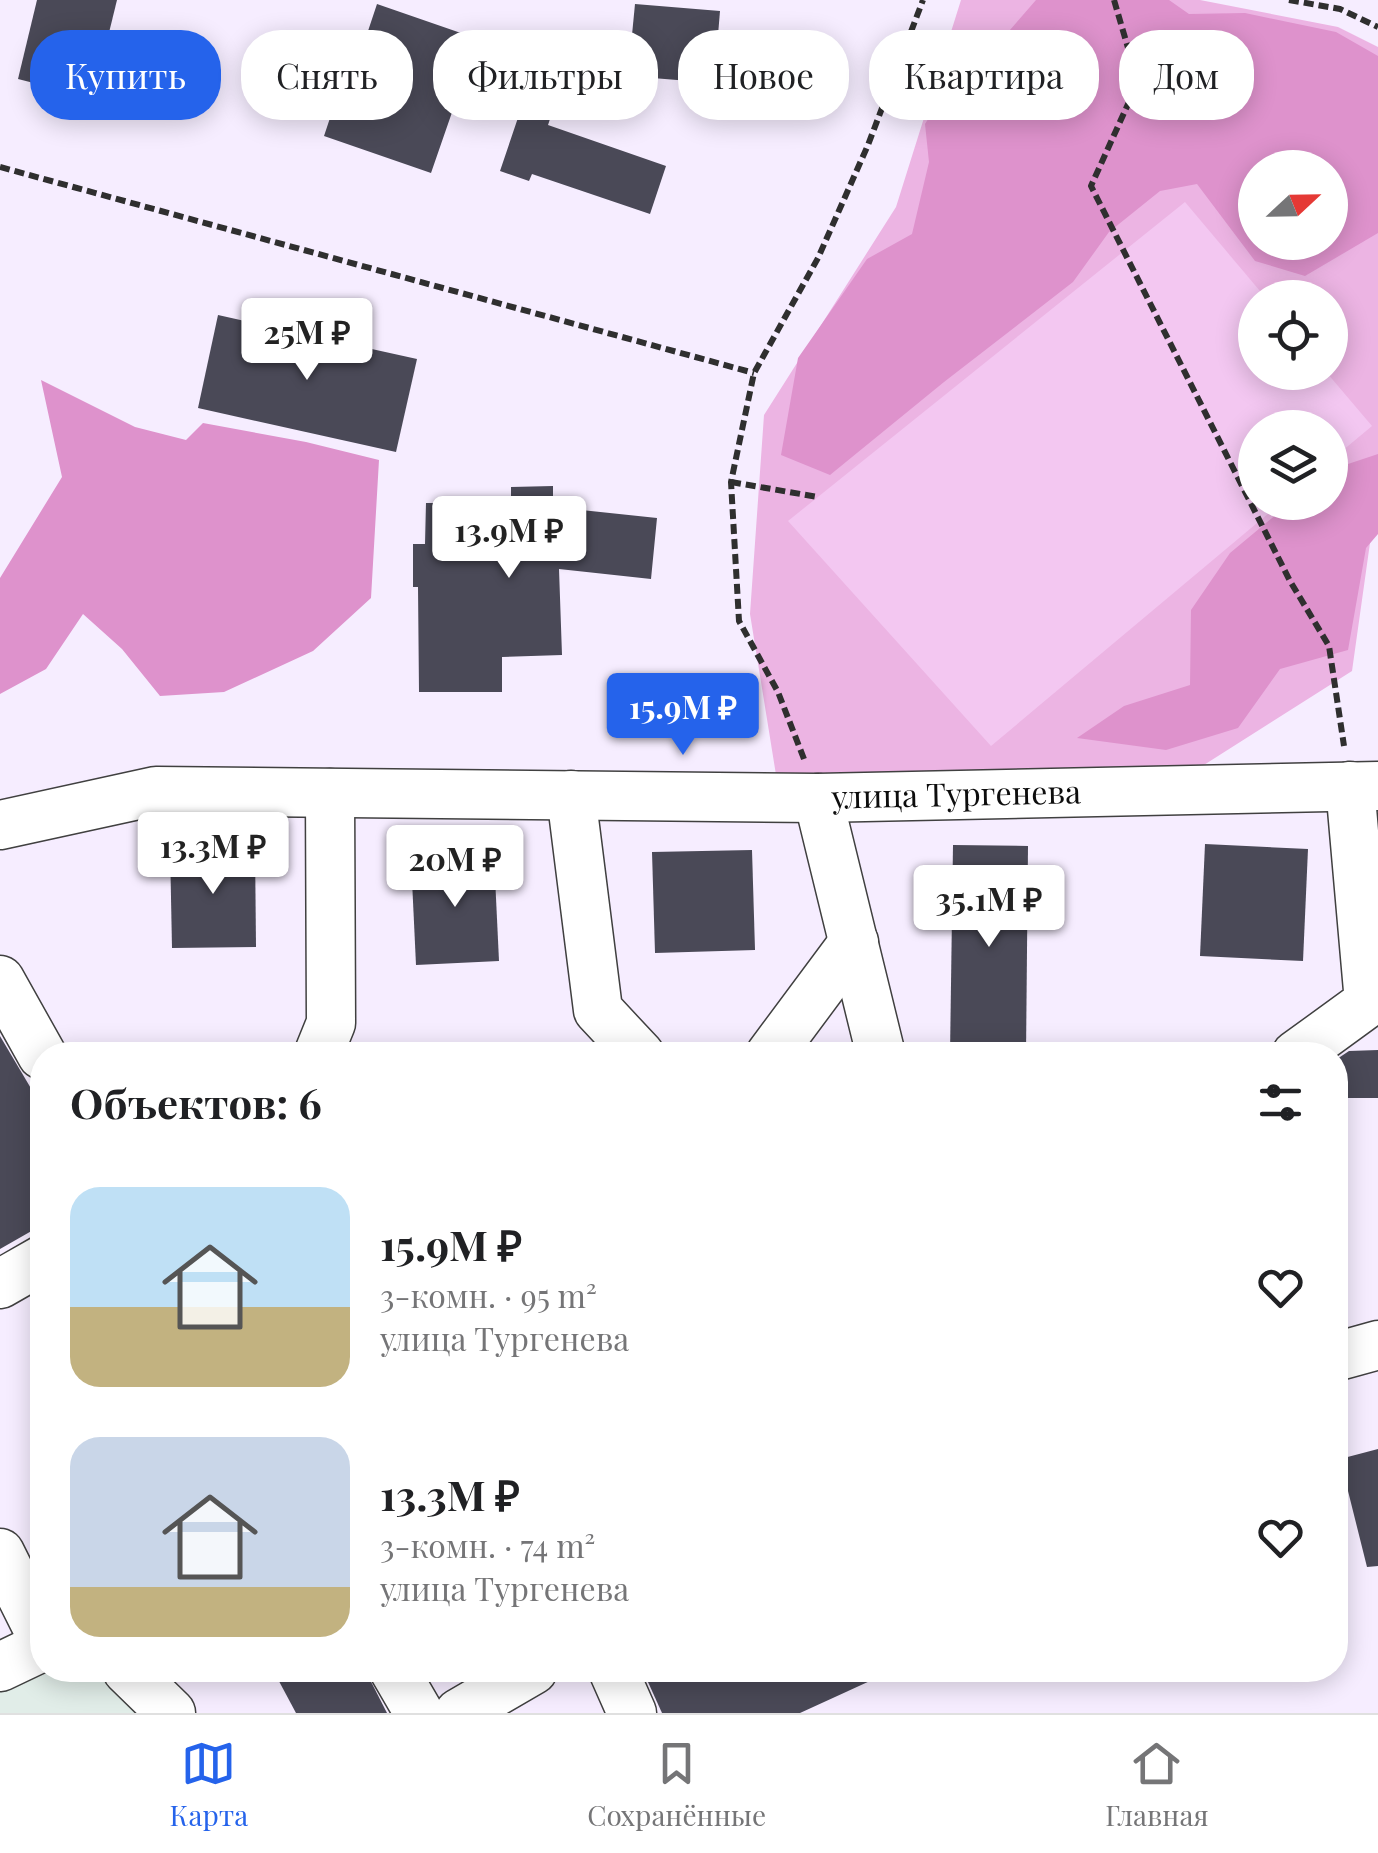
<!DOCTYPE html>
<html lang="ru">
<head>
<meta charset="utf-8">
<style>
  :root { --surface:#fff; --page:#f6f6f6; --text:#202124; --muted:#757577; --line:#e0e0e0; --accent:#2563eb }
  body { margin:0; font-family:"Playfair Display",serif; background:var(--page); color:var(--text); height:100vh; display:flex; flex-direction:column; font-size:38px; white-space:nowrap }
  * { box-sizing:border-box; margin:0 }
  p { font-size:32px; color:var(--muted) }
  .icon { flex:none; width:55px; height:55px; fill:none; stroke:currentColor; stroke-width:2; stroke-linecap:round; stroke-linejoin:round }
  .map { position:relative; flex:1; overflow:hidden }
  .side { position:absolute; left:30px; top:1042px; width:1318px; height:640px; display:flex; flex-direction:column; background:var(--surface); border-radius:40px; box-shadow:0 5px 25px #0003 }
  .side>* { flex:none }
  .hud { position:absolute; left:30px; top:30px; width:1320px; height:90px; display:flex; gap:20px }
  .needle { width:65px; rotate:68deg }
  .buttons { position:absolute; left:1238px; top:150px; display:grid; gap:20px }
  .buttons a { display:grid; place-items:center; width:110px; height:110px; border-radius:50%; background:var(--surface); box-shadow:0 5px 25px #0003; font-size:50px }
  .price { position:absolute; translate:-50% -85px; padding:0 22px; border-radius:10px; background:#fff; color:#222; font-size:32px; line-height:65px; filter:drop-shadow(0 2px 5px #0008) }
  .price::after { content:''; position:absolute; left:50%; top:60px; width:30px; height:22px; margin-left:-15px; background:inherit; clip-path:polygon(0 0,100% 0,50% 100%) }
  .price.on { background:var(--accent); color:#fff }
  ul { padding:0; list-style:none }
  li { display:flex; align-items:center; gap:30px; height:250px; padding:0 40px }
  li span { display:grid; place-items:center; flex:none; width:280px; height:200px; border-radius:30px; color:#555 }
  li>.icon { margin-inline-start:auto }
  span .icon { width:120px; height:120px; fill:#fffc; stroke-width:1 }
  li b { font-size:42px }
  h2 { display:flex; justify-content:space-between; align-items:center; height:120px; padding:0 40px; font-size:42px }
  .chip { padding:0 35px; border-radius:40px; background:var(--surface); box-shadow:0 5px 25px #0003; font-size:35px; line-height:90px }
  .chip.on { background:var(--accent); color:#fff }
  .tab-bar { display:flex; justify-content:space-around; align-items:center; height:140px; border-top:2px solid var(--line); background:var(--surface); font-size:28px; color:var(--muted) }
  .tab-bar a { display:grid; justify-items:center; gap:5px }
  .tab-bar .on { color:var(--accent) }
  .map>svg:first-child { display:block }
  .industrial { fill:#e1ede8 }
  .green { fill:#ecb4e3; fill-rule:evenodd }
  .forest { fill:#de92cc; fill-rule:evenodd }
  .pitch { fill:#f3c7f1 }
  .building { fill:#4a4957 }
  .lines { fill:none; stroke-linecap:round; stroke-linejoin:round }
  .minor-casing { stroke:#404040; stroke-width:51 }
  .path { stroke:#2f2f2f; stroke-width:6; stroke-dasharray:10 5; stroke-linecap:butt }
  .minor { stroke:#fff; stroke-width:48 }
  .labels { text-anchor:middle; stroke-width:10; stroke-linejoin:round; paint-order:stroke }
  .street-label { font-size:32px; fill:#0d0d0d; stroke:#fff }
</style>
</head>
<body>
<div class="map">
<svg width="1378" height="1713" viewBox="0 0 1378 1713">
  <rect width="100%" height="100%" fill="#f6edff"/>
  <path class="industrial" d="M0,1667l127,3 43,43h-170z"/>
  <path class="green" d="M961,0h239l138,27 40,20v439l-26,185 -156,99 -419,11 -27,-167 14,-199 132,-208zM1255,168h75v74h-75zM1255,298h75v74h-75zM1255,428h75v74h-75z"/>
  <g class="forest">
    <path d="M1036,0h133l20,14 56,-1 91,19 42,24v177l-73,43 -50,-15 -58,-77 -37,7 -51,41 -36,50 -129,100 -114,93 -49,-20 17,-97 69,-99 45,-25 17,-72 -4,-38 25,-40 40,-31zM1255,168h75v74h-75z"/>
    <path d="M41,380l94,47 51,13 17,-17 103,19 73,18 -8,138 -58,53 -89,41 -64,4 -38,-47 -39,-35 -37,55 -46,25v-116l62,-101z"/>
    <path d="M1378,454v80l-12,14 -18,102 -68,19 -42,59 -72,22 -89,-12 47,-32 66,-21 1,-75 39,-57 60,-50 40,-1v-32z"/>
  </g>
  <path class="pitch" d="M1185,202l80,95 -10,1v74l72,1 45,53 -42,35v-33h-75v74l26,1 -290,243 -203,-225z"/>
  <g class="building">
    <path d="M37,0h80l-24,98 -75,-19z"/>
    <path d="M377,4l139,48 -10,30 -39,-13 -36,104 -107,-37 31,-93 8,3z"/>
    <path d="M635,4l85,7 -6,72 -86,-7z"/>
    <path d="M525,97l29,10 -6,18 118,41 -16,48 -118,-40 -3,7 -29,-10z"/>
    <path d="M218,315l199,44 -21,93 -198,-44z"/>
    <path d="M553,486v21l104,11 -6,61 -92,-10 3,86 -60,2v35h-83l-1,-105h-5v-43h12l1,-41h85v-16z"/>
    <path d="M1205,844l103,5 -5,112 -103,-5z"/>
    <path d="M953,845l75,1 -2,209h-76z"/>
    <path d="M255,846l1,101 -84,1 -2,-101z"/>
    <path d="M752,850l3,100 -100,3 -3,-101z"/>
    <path d="M494,856l5,105 -83,4 -5,-106z"/>
    <path d="M0,1036l42,71v118l-42,24z"/>
    <path d="M1378,1050v48h-40l-1,-39 12,-8z"/>
    <path d="M1378,1449v117l-11,1 -27,-108z"/>
    <path d="M273,1670h92l22,43h-91z"/>
    <path d="M674,1670h220l-94,43h-138l-14,-31z"/>
  </g>
  <g class="lines">
    <g class="minor-casing">
      <g id="minor">
        <path d="M571,795l27,215 42,45"/>
        <path d="M818,798l63,257"/>
        <path id="s1" d="M0,825l156,-34 662,7 560,-12"/>
        <path d="M0,980l42,75"/>
        <path d="M318,1055l13,-32 -1,-230"/>
        <path d="M770,1055l84,-113"/>
        <path d="M1296,1055l73,-53 -19,-216"/>
        <path d="M0,1284l42,-24"/>
        <path d="M1335,1357l43,-12"/>
        <path d="M0,1553l42,84"/>
        <path d="M0,1667l42,-20"/>
        <path d="M127,1670l44,43"/>
        <path d="M394,1670l25,43"/>
        <path d="M613,1670l19,43"/>
        <path d="M459,1713l74,-43"/>
      </g>
    </g>
    <g class="path">
      <path d="M1114,0l24,82 -47,104 199,395 39,65 15,100"/>
      <path d="M1289,0l51,9 38,18"/>
      <path d="M0,167l754,206"/>
      <path d="M731,482l87,15"/>
      <path d="M804,759l-26,-67 -39,-71 -8,-139 23,-109 64,-115 50,-113 55,-145"/>
    </g>
    <use href="#minor" class="minor"/>
  </g>
  <g class="labels">
    <g class="street-label">
      <text dy="11" stroke="none"><textPath href="#s1" startOffset="960">улица Тургенева</textPath></text>
    </g>
  </g>
</svg>
<div class="buttons">
<a><svg class="needle" viewBox="-14 -14 28 28"><path d="M0-13l5 13h-10z" fill="#e53935"/><path d="M0 13l5-13h-10z" fill="#757577"/></svg></a>
<a><svg class="icon" aria-label="locate" viewBox="0 0 24 24"><circle cx="12" cy="12" r="6"/><path d="M12 2v4M12 18v4M2 12h4M18 12h4"/></svg></a>
<a><svg class="icon" aria-label="layers" viewBox="0 0 24 24"><path d="M12 4l9 5-9 5-9-5zM3 14l9 5 9-5"/></svg></a>
</div>
<b class="price" style="left:307px;top:383px">25M ₽</b>
<b class="price" style="left:509px;top:581px">13.9M ₽</b>
<b class="price on" style="left:683px;top:758px">15.9M ₽</b>
<b class="price" style="left:213px;top:897px">13.3M ₽</b>
<b class="price" style="left:455px;top:910px">20M ₽</b>
<b class="price" style="left:989px;top:950px">35.1M ₽</b>
<div class="hud">
<a class="chip on">Купить</a>
<a class="chip">Снять</a>
<a class="chip">Фильтры</a>
<a class="chip">Новое</a>
<a class="chip">Квартира</a>
<a class="chip">Дом</a>
</div>
<section class="side">
<h2>Объектов: 6<svg class="icon" aria-label="filters" viewBox="0 0 24 24"><path d="M4 7h16M4 17h16"/><circle cx="9" cy="7" r="2"/><circle cx="15" cy="17" r="2"/></svg></h2>
<ul>
<li><span style="background:linear-gradient(#bfe0f5 60%,#c2b280 0)"><svg class="icon" aria-label="home" viewBox="0 0 24 24"><path d="M3 11l9-7 9 7M6 9v11h12V9"/></svg></span><div><b>15.9M ₽</b><p>3-комн. · 95 m²</p><p>улица Тургенева</p></div><svg class="icon" aria-label="heart" viewBox="0 0 24 24"><path d="M12 20l-8-8c-3-5 5-10 8-4 3-6 11-1 8 4z"/></svg></li>
<li><span style="background:linear-gradient(#c9d6e8 75%,#c2b280 0)"><svg class="icon" aria-label="home" viewBox="0 0 24 24"><path d="M3 11l9-7 9 7M6 9v11h12V9"/></svg></span><div><b>13.3M ₽</b><p>3-комн. · 74 m²</p><p>улица Тургенева</p></div><svg class="icon" aria-label="heart" viewBox="0 0 24 24"><path d="M12 20l-8-8c-3-5 5-10 8-4 3-6 11-1 8 4z"/></svg></li>
</ul>
</section>
</div>
<nav class="tab-bar">
<a class="on"><svg class="icon" aria-label="map" viewBox="0 0 24 24"><path d="M3 6l6-2 6 2 6-2v14l-6 2-6-2-6 2zM9 4v14M15 6v14"/></svg>Карта</a>
<a><svg class="icon" aria-label="saved" viewBox="0 0 24 24"><path d="M7 4h10v16l-5-4-5 4z"/></svg>Сохранённые</a>
<a><svg class="icon" aria-label="home" viewBox="0 0 24 24"><path d="M3 11l9-7 9 7M6 9v11h12V9"/></svg>Главная</a>
</nav>
</body>
</html>
